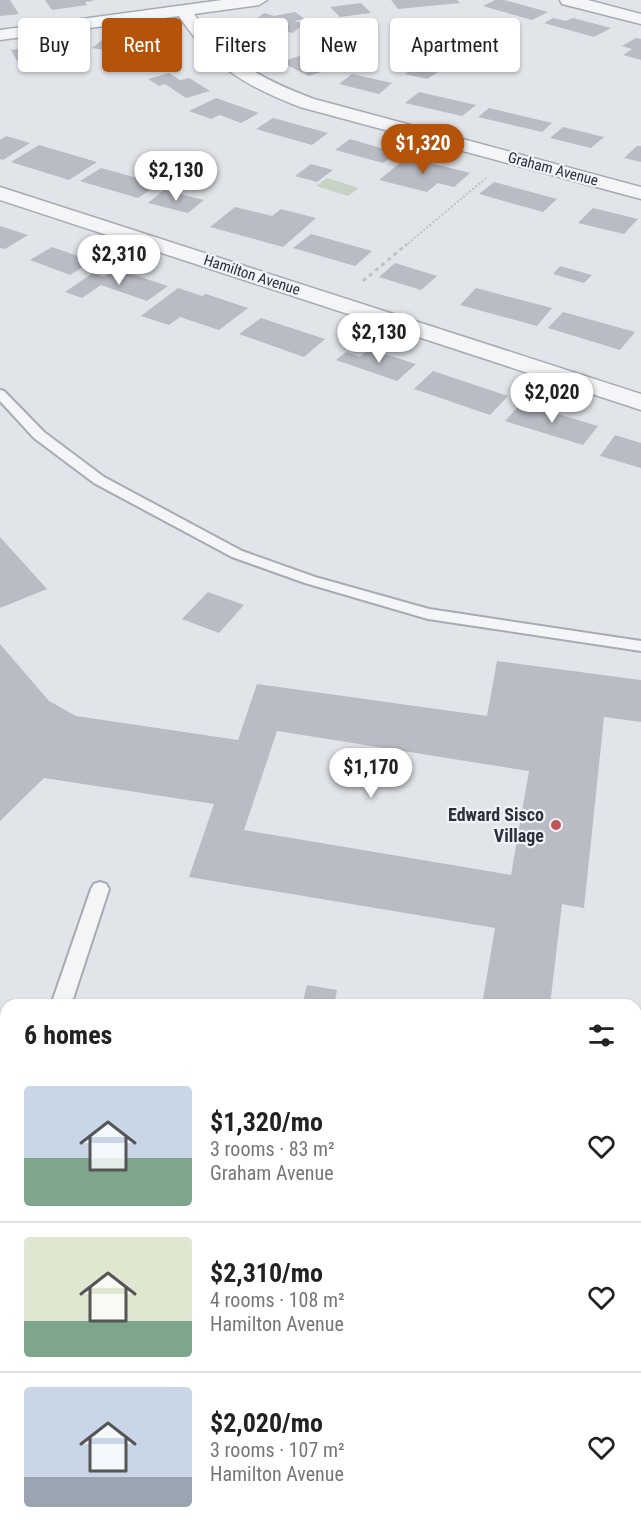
<!DOCTYPE html>
<html lang="en">
<head>
<meta charset="utf-8">
<style>
  :root { --surface:#fff; --page:#f2f2f2; --text:#222; --muted:#767676; --line:#e0e0e0; --accent:#b45309 }
  body { margin:0; font-family:"Roboto Condensed",sans-serif; background:var(--page); color:var(--text); height:100vh; display:flex; flex-direction:column; font-size:22px; white-space:nowrap }
  * { box-sizing:border-box; margin:0 }
  p { font-size:20px; color:var(--muted) }
  .icon { flex:none; width:33px; height:33px; fill:none; stroke:currentColor; stroke-width:2; stroke-linecap:round; stroke-linejoin:round }
  .map { position:relative; flex:1; overflow:hidden }
  .side { position:absolute; left:0px; top:999px; width:642px; height:536px; display:flex; flex-direction:column; background:var(--surface); border-radius:18px 18px 0 0; box-shadow:0 2px 4px #0004 }
  .side>* { flex:none }
  .hud { position:absolute; left:18px; top:18px; width:606px; height:54px; display:flex; gap:12px }
  .price { position:absolute; translate:-50% -51px; padding:0 14px; border-radius:21px; background:#fff; color:#222; font-size:20px; line-height:39px; filter:drop-shadow(0 2px 3px #0008) }
  .price::after { content:''; position:absolute; left:50%; top:36px; width:18px; height:14px; margin-left:-9px; background:inherit; clip-path:polygon(0 0,100% 0,50% 100%) }
  .price.selected { background:var(--accent); color:#fff }
  ul { padding:0; list-style:none }
  li { display:flex; align-items:center; gap:18px; height:150px; padding:0 24px }
  li+li { border-top:2px solid var(--line) }
  li span { display:grid; place-items:center; flex:none; width:168px; height:120px; border-radius:6px; color:#555 }
  li>.icon { margin-inline-start:auto }
  span .icon { width:72px; height:72px; fill:#fffc; stroke-width:1 }
  li b { font-size:26px }
  h2 { display:flex; justify-content:space-between; align-items:center; height:72px; padding:0 24px; font-size:26px }
  .chip { padding:0 21px; border-radius:6px; background:var(--surface); box-shadow:0 2px 4px #0004; font-size:21px; line-height:54px }
  .chip.selected { background:var(--accent); color:#fff }
  .map>svg:first-child { display:block }
  .green { fill:#c6d2c3 }
  .building { fill:#b9bcc5; fill-rule:evenodd }
  .lines { fill:none; stroke-linecap:round; stroke-linejoin:round }
  .lane-casing { stroke:#a7aab3; stroke-width:4 }
  .street-casing { stroke:#a7aab3; stroke-width:3 }
  .path-far1 { stroke:#c0c2c7; stroke-width:2; stroke-dasharray:2 2; stroke-linecap:butt }
  .path { stroke:#c0c2c7; stroke-width:3; stroke-dasharray:4 4; stroke-linecap:butt }
  .lane { fill:#f4f5f7; fill-rule:evenodd }
  .street { fill:#f4f5f7; fill-rule:evenodd }
  .poi-dot { fill:#c15358; stroke:#f1f3f6; stroke-width:2 }
  .labels { text-anchor:middle; stroke-width:4.5; stroke-linejoin:round; paint-order:stroke }
  .far-street-label { font-size:15px; fill:#2b303f; stroke:#f1f3f6 }
  .poi-label { font-size:18px; font-weight:bold; fill:#2b303f; stroke:#f1f3f6; text-anchor:end }
</style>
</head>
<body>
<div class="map">
<svg width="641" height="1534" viewBox="0 0 641 1534">
  <rect width="100%" height="100%" fill="#e1e4e9"/>
  <path class="green" d="M327,178l32,10 -11,8 -32,-10z"/>
  <g class="building">
    <path d="M0,0h10l9,14 -19,2z"/>
    <path d="M45,0h48v1l-8,1 2,3 -35,5z"/>
    <path d="M391,0h66l3,3 -62,6z"/>
    <path d="M495,0h9l44,12 -16,8 -49,-14z"/>
    <path d="M361,3l10,10 -31,4 -10,-10z"/>
    <path d="M295,12l10,7 -11,2 10,2 -11,10 -20,-4 -4,3 -25,-4 20,-15 10,3z"/>
    <path d="M553,18l13,3 7,-3 38,10 -17,9 -50,-14z"/>
    <path d="M351,28l8,8 -21,3 -8,-9z"/>
    <path d="M120,35l54,9 -18,14 -64,-10 14,-11 9,1z"/>
    <path d="M636,38l5,1v21l-18,-5 9,-6 -10,-3z"/>
    <path d="M68,42l6,11 -57,8 -6,-11z"/>
    <path d="M302,55l28,14 -21,7 -28,-14z"/>
    <path d="M419,64l22,6 -14,9 -22,-5z"/>
    <path d="M169,73l11,7 9,-2 21,13 -24,7 -21,-14 -6,2 -11,-7z"/>
    <path d="M352,74l40,9 -13,11 -40,-10z"/>
    <path d="M419,92l57,13 -14,11 -57,-13z"/>
    <path d="M216,98l43,15 -18,10 -21,-8 -9,4 -22,-8z"/>
    <path d="M489,108l63,15 -10,9 -64,-15z"/>
    <path d="M273,118l55,15 -16,12 -56,-16z"/>
    <path d="M563,127l41,10 -13,11 -41,-10z"/>
    <path d="M6,136l24,7 -27,17 -3,-1v-19z"/>
    <path d="M350,139l48,14 -15,10 -48,-13z"/>
    <path d="M39,145l58,17 -28,18 -58,-18z"/>
    <path d="M637,146h4v16l-17,-4z"/>
    <path d="M407,157l63,16 -16,14 -16,-4 -11,9 -48,-12z"/>
    <path d="M311,164l22,6 -16,12 -22,-6z"/>
    <path d="M101,168l58,16 -21,14 -58,-17z"/>
    <path d="M494,182l63,17 -14,13 -64,-18z"/>
    <path d="M164,190l40,10 -16,13 -40,-10z"/>
    <path d="M235,207l37,9 9,-7 35,9 -33,29 -73,-20z"/>
    <path d="M593,208l45,11 -14,15 -46,-11z"/>
    <path d="M0,226l28,9 -23,14 -5,-1z"/>
    <path d="M311,234l61,17 -17,15 -62,-18z"/>
    <path d="M52,247l40,14 -22,14 -40,-15z"/>
    <path d="M395,263l42,13 -16,14 -42,-13z"/>
    <path d="M560,266l32,9 -8,8 -31,-9z"/>
    <path d="M93,273l11,4 6,-4 12,4 6,-4 40,13 -21,15 -46,-16 -19,13 -17,-6z"/>
    <path d="M178,288l24,8 4,-2 42,14 -29,22 -39,-13 -11,8 -28,-9z"/>
    <path d="M476,288l76,20 -15,18 -77,-21z"/>
    <path d="M563,312l72,20 -15,18 -72,-22z"/>
    <path d="M261,318l64,21 -21,18 -65,-23z"/>
    <path d="M369,349l47,15 -19,17 -61,-21 10,-8 14,5z"/>
    <path d="M433,371l75,25 -18,19 -76,-26z"/>
    <path d="M521,403l77,23 -15,19 -78,-24z"/>
    <path d="M615,435l26,8v25l-41,-12z"/>
    <path d="M0,537l47,52 -47,19z"/>
    <path d="M208,592l36,13 -25,28 -37,-14z"/>
    <path d="M0,644l49,57 27,15 162,24 19,-56 230,32 10,-55 144,19v42l-37,-5 -20,191 -22,-4 -12,101h-68l13,-77 -306,-51 25,-73 -170,-26 -44,43zM277,731l252,40 -18,104 -267,-45z"/>
    <path d="M307,985l30,5 -3,15h-32z"/>
    <path d="M636,1017l5,1v87l-5,-1z"/>
    <path d="M0,1429l6,6v93h93l5,6h-104z"/>
  </g>
  <g class="lines">
    <g class="lane-casing">
      <g id="lane">
        <path d="M0,390l4,1 40,41 60,45 138,74 73,26 114,32 212,32v10l-213,-32 -123,-36 -73,-26 -138,-74 -60,-45 -34,-37z"/>
        <path d="M100,882l6,2 3,5 -38,116h-20l40,-116 3,-5z"/>
        <path d="M636,1191l5,1v20l-5,-1z"/>
        <path d="M599,1528h24l1,6h-24z"/>
      </g>
    </g>
    <g class="street-casing">
      <g id="street">
        <path d="M222,0h45l-8,5 -65,9c33,47 67,65 120,85l327,88v12l-341,-92c-55,-21 -88,-41 -121,-91l-179,24v-10z"/>
        <path d="M560,0h28l53,14v10l-79,-20z"/>
        <path d="M0,187l641,207v16l-641,-210z"/>
        <path d="M0,1114l6,2v38l-6,-2z"/>
        <path d="M0,1186l6,3v41l-6,-2z"/>
        <path d="M636,1347l5,1v46l-5,-1z"/>
        <path d="M636,1419l5,1v48l-5,-1z"/>
      </g>
    </g>
    <path class="path-far1" d="M405,246l81,-68"/>
    <path class="path" d="M363,281l44,-37"/>
    <use href="#lane" class="lane"/>
    <use href="#street" class="street"/>
  </g>
  <circle class="poi-dot" cx="556" cy="825" r="6"/>
  <g class="labels">
    <g class="far-street-label">
      <text transform="translate(553 169) rotate(15)" y="5">Graham Avenue</text>
      <text transform="translate(252 275) rotate(18)" y="5">Hamilton Avenue</text>
    </g>
    <g class="poi-label">
      <text x="544" y="821">Edward Sisco<tspan x="544" dy="21">Village</tspan></text>
    </g>
  </g>
</svg>
<b class="price selected" style="left:423px;top:175px">$1,320</b>
<b class="price" style="left:176px;top:202px">$2,130</b>
<b class="price" style="left:119px;top:286px">$2,310</b>
<b class="price" style="left:379px;top:364px">$2,130</b>
<b class="price" style="left:552px;top:424px">$2,020</b>
<b class="price" style="left:371px;top:799px">$1,170</b>
<div class="hud">
<a class="chip">Buy</a>
<a class="chip selected">Rent</a>
<a class="chip">Filters</a>
<a class="chip">New</a>
<a class="chip">Apartment</a>
</div>
<section class="side">
<h2>6 homes<svg class="icon" aria-label="filters" viewBox="0 0 24 24"><path d="M4 7h16M4 17h16"/><circle cx="9" cy="7" r="2"/><circle cx="15" cy="17" r="2"/></svg></h2>
<ul>
<li><span style="background:linear-gradient(#c9d6e8 60%,#7fa58c 0)"><svg class="icon" aria-label="home" viewBox="0 0 24 24"><path d="M3 11l9-7 9 7M6 9v11h12V9"/></svg></span><div><b>$1,320/mo</b><p>3 rooms · 83 m²</p><p>Graham Avenue</p></div><svg class="icon" aria-label="heart" viewBox="0 0 24 24"><path d="M12 20l-8-8c-3-5 5-10 8-4 3-6 11-1 8 4z"/></svg></li>
<li><span style="background:linear-gradient(#dfe7d0 70%,#7fa58c 0)"><svg class="icon" aria-label="home" viewBox="0 0 24 24"><path d="M3 11l9-7 9 7M6 9v11h12V9"/></svg></span><div><b>$2,310/mo</b><p>4 rooms · 108 m²</p><p>Hamilton Avenue</p></div><svg class="icon" aria-label="heart" viewBox="0 0 24 24"><path d="M12 20l-8-8c-3-5 5-10 8-4 3-6 11-1 8 4z"/></svg></li>
<li><span style="background:linear-gradient(#c9d6e8 75%,#9aa5b1 0)"><svg class="icon" aria-label="home" viewBox="0 0 24 24"><path d="M3 11l9-7 9 7M6 9v11h12V9"/></svg></span><div><b>$2,020/mo</b><p>3 rooms · 107 m²</p><p>Hamilton Avenue</p></div><svg class="icon" aria-label="heart" viewBox="0 0 24 24"><path d="M12 20l-8-8c-3-5 5-10 8-4 3-6 11-1 8 4z"/></svg></li>
</ul>
</section>
</div>
</body>
</html>
